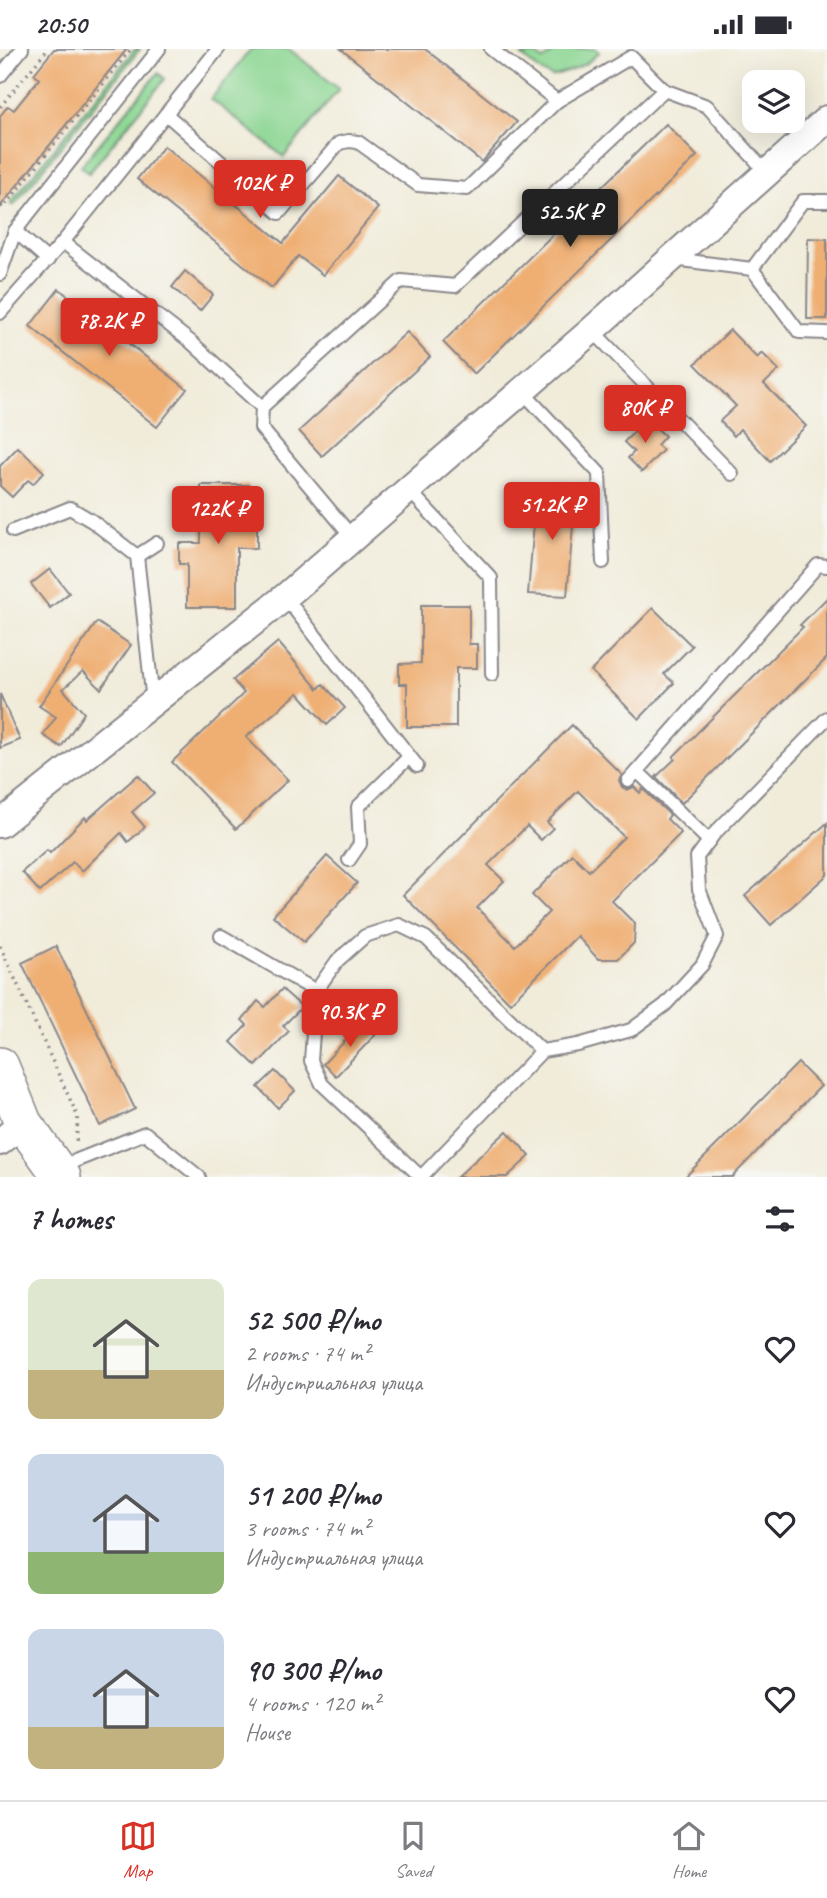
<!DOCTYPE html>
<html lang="en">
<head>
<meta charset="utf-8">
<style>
  :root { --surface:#fff; --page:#f2f2f3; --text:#2b2b33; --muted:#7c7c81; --line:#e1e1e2; --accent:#d93025 }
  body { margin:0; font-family:Caveat,sans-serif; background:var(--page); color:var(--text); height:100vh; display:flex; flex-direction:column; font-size:26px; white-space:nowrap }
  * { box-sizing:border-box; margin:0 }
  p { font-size:23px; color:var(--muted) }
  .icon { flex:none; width:38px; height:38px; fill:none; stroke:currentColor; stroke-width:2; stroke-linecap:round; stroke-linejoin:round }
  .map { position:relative; height:1128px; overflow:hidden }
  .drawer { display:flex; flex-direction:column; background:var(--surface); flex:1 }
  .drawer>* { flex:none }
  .tools { position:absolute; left:742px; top:21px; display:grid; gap:14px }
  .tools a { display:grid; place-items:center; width:63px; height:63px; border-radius:14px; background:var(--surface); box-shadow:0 7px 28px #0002; font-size:35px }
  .price { position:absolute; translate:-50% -60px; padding:0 16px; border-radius:7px; background:var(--accent); color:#fff; font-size:23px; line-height:46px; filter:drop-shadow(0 2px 4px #0008) }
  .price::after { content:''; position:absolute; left:50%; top:42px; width:21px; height:16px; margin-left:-10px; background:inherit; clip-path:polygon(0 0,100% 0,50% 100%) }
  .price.on { background:#222; color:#fff }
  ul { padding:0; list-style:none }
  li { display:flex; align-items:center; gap:21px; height:175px; padding:0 28px }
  li span { display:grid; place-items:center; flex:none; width:196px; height:140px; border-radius:14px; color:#555 }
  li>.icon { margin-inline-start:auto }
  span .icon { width:84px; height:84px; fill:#fffc; stroke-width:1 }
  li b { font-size:30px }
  h2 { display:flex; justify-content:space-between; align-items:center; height:84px; padding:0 28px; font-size:30px }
  .status { display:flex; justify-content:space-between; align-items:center; height:49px; padding:0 35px; background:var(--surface); direction:ltr }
  .status svg { height:19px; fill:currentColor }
  .dock { display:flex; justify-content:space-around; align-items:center; height:98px; border-top:2px solid var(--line); background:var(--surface); font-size:19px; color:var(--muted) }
  .dock a { display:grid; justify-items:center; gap:4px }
  .dock .on { color:var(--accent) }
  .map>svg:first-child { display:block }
  .green { fill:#8bd692; stroke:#567c66; stroke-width:2 }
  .building { fill:#efaf73; fill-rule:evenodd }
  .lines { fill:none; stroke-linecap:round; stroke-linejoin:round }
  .service-casing { stroke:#8a878a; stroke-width:16 }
  .minor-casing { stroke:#8a878a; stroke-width:30 }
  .secondary-casing { stroke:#8a878a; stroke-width:40 }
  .path { stroke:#8a878a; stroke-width:3.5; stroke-dasharray:2 5; stroke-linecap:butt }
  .service { stroke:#fff; stroke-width:12 }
  .minor { stroke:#fff; stroke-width:26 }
  .secondary { stroke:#fff; stroke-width:37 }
</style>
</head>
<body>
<div class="status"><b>20:50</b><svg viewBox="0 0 49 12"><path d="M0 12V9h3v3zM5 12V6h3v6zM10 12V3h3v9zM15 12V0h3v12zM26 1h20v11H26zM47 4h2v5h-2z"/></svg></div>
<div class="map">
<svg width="827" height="1128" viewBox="0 0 827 1128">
  <rect width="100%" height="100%" fill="#f6f6f2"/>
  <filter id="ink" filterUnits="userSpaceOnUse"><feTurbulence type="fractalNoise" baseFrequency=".0143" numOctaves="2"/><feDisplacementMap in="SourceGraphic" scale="14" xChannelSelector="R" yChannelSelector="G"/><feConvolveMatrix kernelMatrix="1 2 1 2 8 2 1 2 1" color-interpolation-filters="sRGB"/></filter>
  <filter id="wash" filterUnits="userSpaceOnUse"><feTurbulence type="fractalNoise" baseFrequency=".00686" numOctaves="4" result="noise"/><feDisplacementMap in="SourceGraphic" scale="28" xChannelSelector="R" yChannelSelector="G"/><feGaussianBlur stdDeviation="1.57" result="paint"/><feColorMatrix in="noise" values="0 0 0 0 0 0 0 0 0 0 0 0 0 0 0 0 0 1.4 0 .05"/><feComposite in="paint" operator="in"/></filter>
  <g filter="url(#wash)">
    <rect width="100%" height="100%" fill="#f1ecda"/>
    <g class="green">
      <path d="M135,0h5l-127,157 -3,-3z"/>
      <path d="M251,0h38l50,40 -55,68 -73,-58z"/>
      <path d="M554,0h42l3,3c-12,14 -30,20 -47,25l-12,-6 -18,-15 13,-2 8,6 8,-5z"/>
      <path d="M158,24l7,6 -76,94 -8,-7z"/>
    </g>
    <g id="blocks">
      <g class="building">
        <path d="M54,0h73l-127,158v-91l8,-10 6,4 25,-31 -5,-5z"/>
        <path d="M341,0h84l92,73 -35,40z"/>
        <path d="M666,75l31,32 -223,218 -31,-32z"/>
        <path d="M164,97l119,97 56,-67 39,32 -55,67 -25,-19 -26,32 -135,-109z"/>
        <path d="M808,189l19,1v80h-20z"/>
        <path d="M185,222l28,24 -13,16 -28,-24z"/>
        <path d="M59,240l128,100 -30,38 -127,-101z"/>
        <path d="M730,281l27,28 5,-5 17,17 -15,14 42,42 -36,35 -30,-32 -6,7 -14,-15 16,-15 -41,-42z"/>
        <path d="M407,283l23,25 -108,99 -23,-25z"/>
        <path d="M647,370l18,17 -8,9 6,5 -21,22 -14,-14 6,-6 -10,-10z"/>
        <path d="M18,398l26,25 -11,12 -5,-4 -16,17 -12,-11v-20z"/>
        <path d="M201,436h48v39h8v24h-20v59h-50v-43h-8v-21h22z"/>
        <path d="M537,438l39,3 -9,106 -39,-2z"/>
        <path d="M50,520l19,24 -19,15 -19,-24z"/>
        <path d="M827,549v60l-145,145 -26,-26 19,-18 -2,-2 130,-130 -3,-2z"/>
        <path d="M421,556h48v39h8v24h-21v59h-49v-43h-8v-20l22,-1z"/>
        <path d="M653,559l39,38 -28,28 10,9 -35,36 -48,-48z"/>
        <path d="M97,573l34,23 -30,44 -18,-18 -20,18 21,24 -23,34 -18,-12 13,-18 -17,-11z"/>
        <path d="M278,593l40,47 5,-5 22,24 -18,17 -29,-32 -52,44 42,43 -52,49 -64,-67 72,-69 -11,-13z"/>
        <path d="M0,645l20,46 -20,8z"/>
        <path d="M572,676l50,50 -3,5 3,7 5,3 7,-3 6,6 3,-4 27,26 -3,4 14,14 -69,68 23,23 -1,19 -16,16h-20l-21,-23 -67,67 -107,-108zM578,742l46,46 -35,34 -17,-17 -40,41 17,17 -34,34 -38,-38 27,-27 -16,-16 39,-39 14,14 12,-12 -6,-6z"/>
        <path d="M138,726l16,18 -22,19 13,15 -17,15 -7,-9 -39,38 -9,-9 -33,30 -18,-20 25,-22 3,3 35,-36 2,3z"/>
        <path d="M827,774v52l-56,50 -26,-29z"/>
        <path d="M327,807l30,27 -53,59 -31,-26z"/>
        <path d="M56,897l79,163 -35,17 -78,-163z"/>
        <path d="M282,940l20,18 -19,19 6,5 -33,35 -25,-24 16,-17 -5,-5 16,-19 7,6z"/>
        <path d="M364,972l13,12 -41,43 -13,-12z"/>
        <path d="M798,1014l23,23 -89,91h-47z"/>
        <path d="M275,1022l20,20 -17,17 -20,-21z"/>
        <path d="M507,1082l23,25 -23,21h-50z"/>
      </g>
    </g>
  </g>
  <g filter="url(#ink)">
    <use href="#blocks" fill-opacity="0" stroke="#8a878a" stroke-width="2"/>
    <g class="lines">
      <g class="service-casing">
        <g id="service">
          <path d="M491,0l66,52 74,-44 33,33"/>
          <path d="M0,27l22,-27"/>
          <path d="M166,65l113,99 60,-70 10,-2 9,1 60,43 49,4 90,-88"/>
          <path d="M63,193l128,100 71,65 -1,21 92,110"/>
          <path d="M673,210l79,10 47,63 28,1"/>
          <path d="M48,211l-33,-29 144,-182"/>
          <path d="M752,220l51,-68h24"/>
          <path d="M0,225l15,-43"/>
          <path d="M0,264l63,-71 155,-193"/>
          <path d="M592,281l140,144"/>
          <path d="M522,342l77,82 4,89"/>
          <path d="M262,358l139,-126 54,5 209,-196 43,16 61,68"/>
          <path d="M409,441l82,88 1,96"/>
          <path d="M13,482l57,-23 22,13 45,35 16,146"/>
          <path d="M137,507l20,-13"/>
          <path d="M285,548l132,169"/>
          <path d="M637,722l72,70"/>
          <path d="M628,732l190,-216 9,1"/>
          <path d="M349,811l11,-16 -2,-37 51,-50"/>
          <path d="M221,887l95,55"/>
          <path d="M60,1118l85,-34 54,44"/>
          <path d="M421,1128l121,-126 36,-6 53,-15 34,-25 37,-40 15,-29 -18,-47 -2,-32 17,-23 113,-116"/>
          <path d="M421,1128l-99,-93 -11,-23 5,-70 21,-30 28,-25 34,-11 27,13 116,113"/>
        </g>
      </g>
      <g class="minor-casing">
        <g id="minor">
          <path d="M0,775l285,-227 307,-267 235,-211"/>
          <path d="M0,1093l23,-19"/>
        </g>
      </g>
      <g class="secondary-casing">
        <path id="secondary" d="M0,1017l23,57 39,54"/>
      </g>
      <g class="path">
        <path d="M0,58l48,-58"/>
        <path d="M1,157l2,2 128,-159"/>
        <path d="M0,897l78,171 -2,26"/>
      </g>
      <use href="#service" class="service"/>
      <use href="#minor" class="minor"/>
      <use href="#secondary" class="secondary"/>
    </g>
  </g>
</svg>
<div class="tools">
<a><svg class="icon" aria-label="layers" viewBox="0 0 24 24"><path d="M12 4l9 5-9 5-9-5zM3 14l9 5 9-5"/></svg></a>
</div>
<b class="price" style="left:260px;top:171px">102K ₽</b>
<b class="price on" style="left:570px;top:200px">52.5K ₽</b>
<b class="price" style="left:109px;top:309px">78.2K ₽</b>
<b class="price" style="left:645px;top:396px">80K ₽</b>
<b class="price" style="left:552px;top:493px">51.2K ₽</b>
<b class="price" style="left:218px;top:497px">122K ₽</b>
<b class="price" style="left:350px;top:1000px">90.3K ₽</b>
</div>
<section class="drawer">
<h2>7 homes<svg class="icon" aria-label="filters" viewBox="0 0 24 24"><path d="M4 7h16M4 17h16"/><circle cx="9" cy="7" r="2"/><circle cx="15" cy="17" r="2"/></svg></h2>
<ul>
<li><span style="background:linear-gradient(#dfe7d0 65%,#c2b280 0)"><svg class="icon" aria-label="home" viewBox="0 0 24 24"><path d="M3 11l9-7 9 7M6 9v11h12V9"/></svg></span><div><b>52 500 ₽/mo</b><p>2 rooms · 74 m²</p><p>Индустриальная улица</p></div><svg class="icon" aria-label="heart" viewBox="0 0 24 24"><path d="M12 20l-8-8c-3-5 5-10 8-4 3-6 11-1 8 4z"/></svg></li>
<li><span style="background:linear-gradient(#c9d6e8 70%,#8fb573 0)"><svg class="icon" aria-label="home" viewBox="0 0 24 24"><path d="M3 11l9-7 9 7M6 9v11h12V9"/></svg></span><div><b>51 200 ₽/mo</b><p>3 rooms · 74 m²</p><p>Индустриальная улица</p></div><svg class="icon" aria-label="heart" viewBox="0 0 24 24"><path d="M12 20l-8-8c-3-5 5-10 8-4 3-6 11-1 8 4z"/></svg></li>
<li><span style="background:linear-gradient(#c9d6e8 70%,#c2b280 0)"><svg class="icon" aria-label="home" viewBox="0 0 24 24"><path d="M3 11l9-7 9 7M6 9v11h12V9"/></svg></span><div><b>90 300 ₽/mo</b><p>4 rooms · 120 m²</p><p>House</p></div><svg class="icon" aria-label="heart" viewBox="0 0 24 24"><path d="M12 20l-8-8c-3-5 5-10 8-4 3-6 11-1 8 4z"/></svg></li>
</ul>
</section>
<nav class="dock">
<a class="on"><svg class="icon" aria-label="map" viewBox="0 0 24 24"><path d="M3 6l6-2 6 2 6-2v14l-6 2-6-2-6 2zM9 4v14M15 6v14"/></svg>Map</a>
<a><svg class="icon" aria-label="saved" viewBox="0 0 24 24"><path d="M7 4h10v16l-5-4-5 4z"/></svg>Saved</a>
<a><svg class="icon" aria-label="home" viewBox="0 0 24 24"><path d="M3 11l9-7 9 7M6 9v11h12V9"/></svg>Home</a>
</nav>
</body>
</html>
